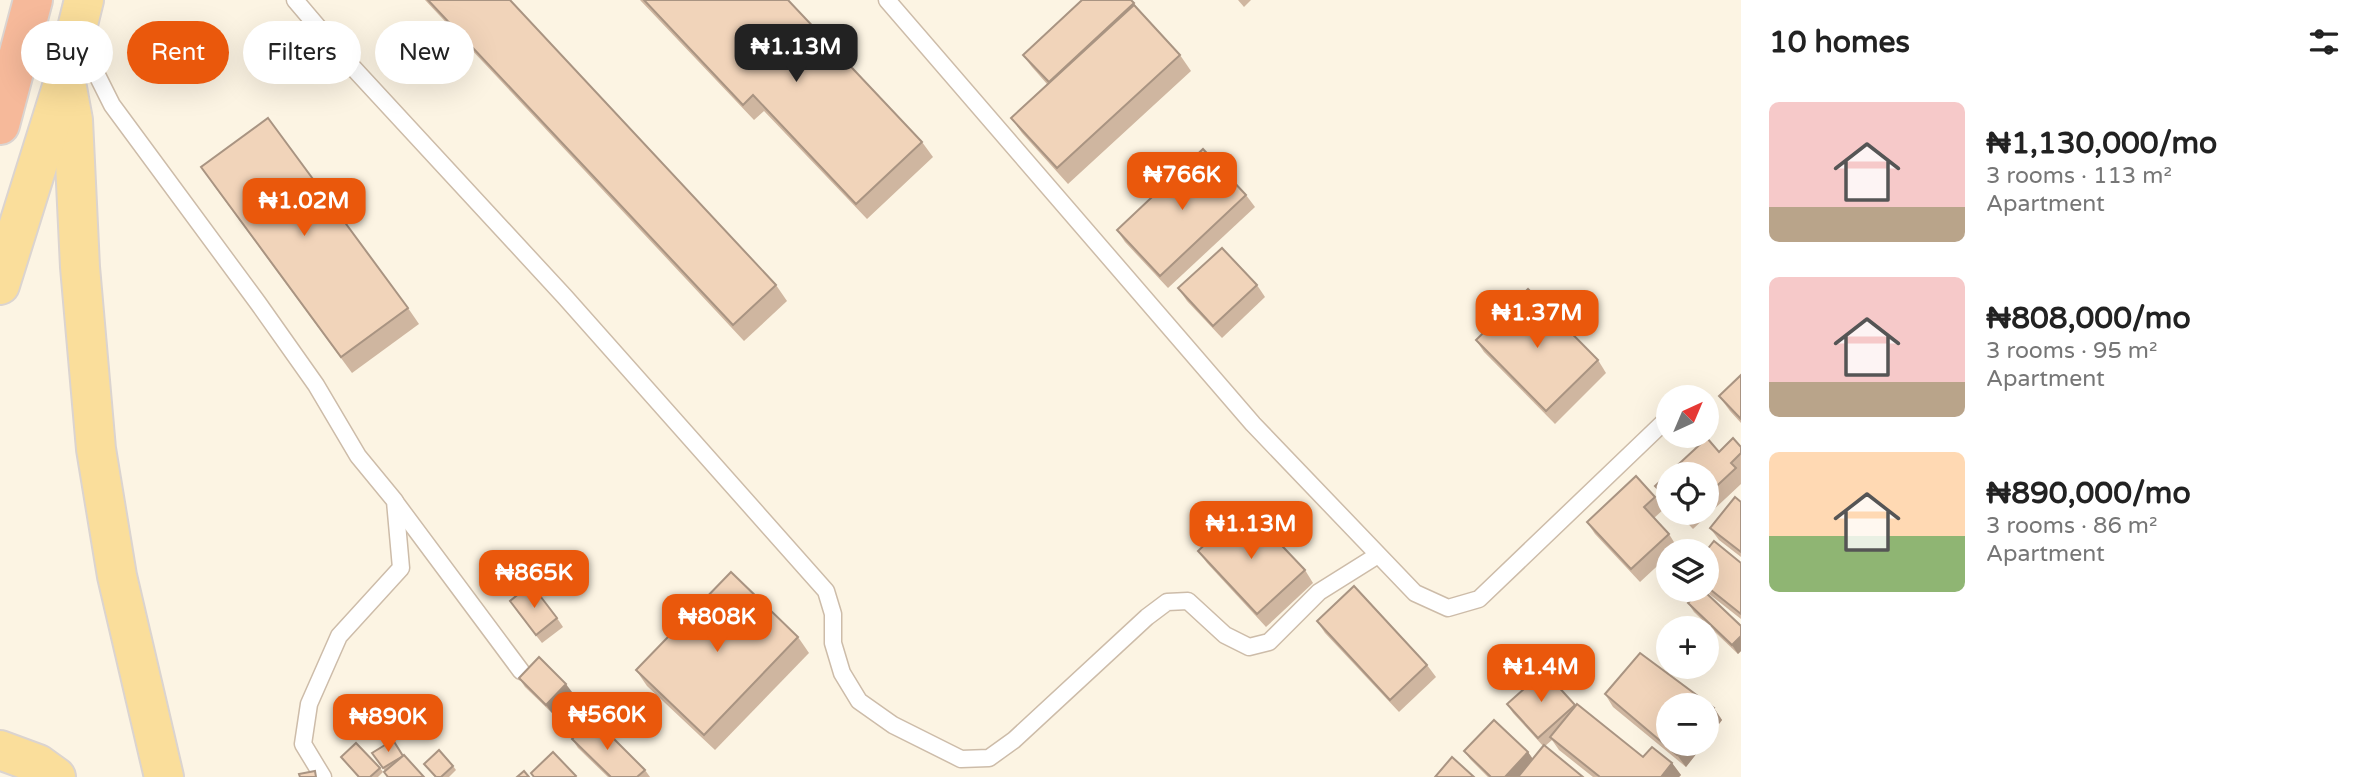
<!DOCTYPE html>
<html lang="en">
<head>
<meta charset="utf-8">
<style>
  :root { --surface:#fff; --page:#f6f6f6; --text:#222; --muted:#767676; --accent:#ea580c }
  body { margin:0; font-family:"Varela Round",sans-serif; background:var(--page); color:var(--text); height:100vh; display:flex; flex-direction:column; font-size:26px; white-space:nowrap }
  * { box-sizing:border-box; margin:0 }
  p { font-size:23px; color:var(--muted) }
  .icon { flex:none; width:38px; height:38px; fill:none; stroke:currentColor; stroke-width:2; stroke-linecap:round; stroke-linejoin:round }
  .map { position:relative; flex:1; overflow:hidden }
  .side { display:flex; flex-direction:column; background:var(--surface); width:630px }
  .side>* { flex:none }
  .guide { position:absolute; left:21px; top:21px; width:665px; height:63px; display:flex; gap:14px }
  .needle { width:46px; rotate:44deg }
  .controls { position:absolute; left:1656px; top:385px; display:grid; gap:14px }
  .controls a { display:grid; place-items:center; width:63px; height:63px; border-radius:50%; background:var(--surface); box-shadow:0 7px 28px #0002; font-size:35px }
  .price { position:absolute; translate:-50% -60px; padding:0 16px; border-radius:14px; background:var(--accent); color:#fff; font-size:23px; line-height:46px; filter:drop-shadow(0 2px 4px #0008) }
  .price::after { content:''; position:absolute; left:50%; top:42px; width:21px; height:16px; margin-left:-10px; background:inherit; clip-path:polygon(0 0,100% 0,50% 100%) }
  .price.selected { background:#222; color:#fff }
  ul { padding:0; list-style:none }
  li { display:flex; align-items:center; gap:21px; height:175px; padding:0 28px }
  li span { display:grid; place-items:center; flex:none; width:196px; height:140px; border-radius:10px; color:#555 }
  li>.icon { margin-inline-start:auto }
  span .icon { width:84px; height:84px; fill:#fffc; stroke-width:1 }
  li b { font-size:30px }
  h2 { display:flex; justify-content:space-between; align-items:center; height:84px; padding:0 28px; font-size:30px }
  .tag { padding:0 24px; border-radius:32px; background:var(--surface); box-shadow:0 7px 28px #0002; font-size:24px; line-height:63px }
  .tag.selected { background:var(--accent); color:#fff }
  main { display:flex; flex:1; min-height:0 }
  .map>svg:first-child { display:block }
  .lines { fill:none; stroke-linecap:round; stroke-linejoin:round }
  .service-casing { stroke:#cdbca9; stroke-width:19 }
  .primary-casing { stroke:#dbd4d0; stroke-width:42 }
  .motorway-casing { stroke:#dbd4d0; stroke-width:42 }
  .service { stroke:#fff; stroke-width:16 }
  .primary { stroke:#fade9b; stroke-width:38 }
  .motorway { stroke:#f6b99a; stroke-width:38 }
  .wall { fill:#cfb6a0 }
  .shaded-wall { fill:#a99482 }
  .building { fill:#f1d4ba; stroke:#a99482; stroke-width:2 }
</style>
</head>
<body>
<main>
<div class="map">
<svg width="1741" height="777" viewBox="0 0 1741 777">
  <rect width="100%" height="100%" fill="#fcf4e3"/>
  <g class="lines">
    <g class="service-casing">
      <g id="service">
        <path d="M295,0l51,60 219,237 261,294 7,23v29l9,30 17,28 34,24 68,34 28,-1 25,-18 133,-123 20,-15 21,-1 37,34 24,12 20,-5 50,-50 59,-37"/>
        <path d="M887,0l366,424 162,169 33,15 31,-9 189,-181"/>
        <path d="M80,41l32,64 146,198 58,82 42,71 37,45 6,67 -62,68 -30,68 -6,40 20,33"/>
        <path d="M1690,397l1,-1"/>
        <path d="M396,503l125,168"/>
      </g>
    </g>
    <g class="primary-casing">
      <g id="primary">
        <path d="M65,77l8,43 7,147 16,182 21,127 47,201"/>
        <path d="M0,285l65,-208 19,-77"/>
        <path d="M0,750l38,14 18,13"/>
      </g>
    </g>
    <g class="motorway-casing">
      <path id="motorway" d="M0,125l33,-125"/>
    </g>
    <use href="#service" class="service"/>
    <use href="#primary" class="primary"/>
    <use href="#motorway" class="motorway"/>
  </g>
  <g class="wall">
    <path d="M425,0h85l266,285 11,16 -43,40z"/>
    <path d="M640,0h148l134,142 11,15 -66,62 -103,-108 -10,9z"/>
    <path d="M1238,0h13l-7,7z"/>
    <path d="M1134,3l5,8 41,44 11,16 -123,113 -46,-51 -11,-15 36,-34 -15,-17 -9,-12z"/>
    <path d="M212,183l196,125 11,16 -67,49z"/>
    <path d="M1246,195l9,12 -87,81 -43,-46 -8,-12z"/>
    <path d="M1257,285l8,12 -43,41 -35,-37 -9,-13z"/>
    <path d="M1476,340l122,20 8,13 -51,51 -71,-72z"/>
    <path d="M1741,375v48l-11,-12 -11,-15z"/>
    <path d="M1707,438l12,14 14,-14 8,9v37l-48,45 -15,-16h28v-39h-38v28l-13,-16z"/>
    <path d="M1655,497l9,12 -10,9 15,16 8,13 -5,4h-4v5l-28,26 -45,-48 -8,-12z"/>
    <path d="M1741,502v55l-22,-17 -9,-12z"/>
    <path d="M1198,551l107,19 8,13 -47,44 -59,-64z"/>
    <path d="M1706,551l35,12v56l-37,-29h2z"/>
    <path d="M1688,603l53,23v25l-3,3 -44,-42z"/>
    <path d="M516,610l41,8 6,9 -21,16z"/>
    <path d="M1317,621l110,44 9,12 -37,35 -74,-79z"/>
    <path d="M798,637l11,16 -94,97 -68,-64 -11,-16z"/>
    <path d="M1640,653l74,55 8,12 -16,21v-36h-38v39h36l-18,23 -73,-60 -8,-13z"/>
    <path d="M519,678l53,14 -20,21 -27,-26z"/>
    <path d="M1507,704l68,2 68,51 29,6 9,12 -2,2h-86l-34,-27 -7,-10 -7,6 38,31h-95l-18,-18 -6,-8 64,1 5,7 10,-13 -30,-33z"/>
    <path d="M572,739l73,31 5,7h-42l-30,-29z"/>
    <path d="M372,753l31,3 21,21h-37l-3,-5 1,-1z"/>
    <path d="M341,757l39,11 3,4 -5,5h-20z"/>
    <path d="M424,764l29,2 3,4 -7,7h-14z"/>
  </g>
  <g class="shaded-wall">
    <path d="M1741,636v15l-3,3 -6,-9z"/>
    <path d="M566,684l6,8 -20,21 -6,-8z"/>
    <path d="M1714,708l8,12 -16,21v-23z"/>
    <path d="M1686,744h18l-18,23 -9,-12z"/>
    <path d="M1528,752l6,9 -15,16h-14z"/>
    <path d="M1672,763l9,12 -2,2h-18z"/>
  </g>
  <g class="building">
    <path d="M428,0h82l266,285 -43,40z"/>
    <path d="M644,0h144l134,142 -66,62 -103,-109 -10,10z"/>
    <path d="M1082,0h49l3,3 -85,79 -26,-27z"/>
    <path d="M1134,5l46,50 -123,113 -46,-50z"/>
    <path d="M268,118l140,190 -67,49 -140,-190z"/>
    <path d="M1203,149l43,46 -86,81 -43,-46z"/>
    <path d="M1222,248l35,37 -44,41 -35,-38z"/>
    <path d="M1528,289l70,71 -52,51 -70,-71z"/>
    <path d="M1741,375v44l-22,-23z"/>
    <path d="M1707,438l12,14 14,-14 8,9v6l-10,10 5,5 -30,28v-22h-38v25l-13,-13z"/>
    <path d="M1636,476l19,21 -11,10 25,27 -38,35 -44,-47z"/>
    <path d="M1735,497l6,5v50l-31,-24z"/>
    <path d="M1245,507l60,63 -48,44 -59,-63z"/>
    <path d="M1714,541l27,22v51l-35,-28v-35z"/>
    <path d="M731,572l67,65 -94,98 -68,-65z"/>
    <path d="M531,584l26,34 -21,17 -26,-34z"/>
    <path d="M1354,586l73,79 -37,35 -73,-79z"/>
    <path d="M1700,590h3l38,36v10l-9,9 -44,-42z"/>
    <path d="M1640,653l74,55 -8,10v-13h-38v39h18l-9,11 -72,-61z"/>
    <path d="M539,657l27,27 -20,21 -27,-27z"/>
    <path d="M1544,671l31,34 -37,33 -31,-34z"/>
    <path d="M1577,704l66,53 9,-10 20,16 -11,14h-61l-50,-40z"/>
    <path d="M593,718l52,52 -8,7h-26l-39,-38z"/>
    <path d="M1494,720l34,32 -23,25h-14l-27,-26z"/>
    <path d="M393,740l10,16 -20,12 -11,-15z"/>
    <path d="M356,743l24,25 -10,9h-11l-18,-20z"/>
    <path d="M1544,745l39,32h-65z"/>
    <path d="M439,750l14,16 -12,11h-5l-12,-13z"/>
    <path d="M553,752l23,24 -1,1h-41l-3,-4z"/>
    <path d="M404,755l20,22h-36l-4,-5z"/>
    <path d="M1452,757l22,20h-39z"/>
    <path d="M315,771l1,6h-16l-1,-3z"/>
    <path d="M524,771l5,6h-12z"/>
  </g>
</svg>
<div class="controls">
<a><svg class="needle" viewBox="-14 -14 28 28"><path d="M0-13l5 13h-10z" fill="#e53935"/><path d="M0 13l5-13h-10z" fill="#767676"/></svg></a>
<a><svg class="icon" aria-label="locate" viewBox="0 0 24 24"><circle cx="12" cy="12" r="6"/><path d="M12 2v4M12 18v4M2 12h4M18 12h4"/></svg></a>
<a><svg class="icon" aria-label="layers" viewBox="0 0 24 24"><path d="M12 4l9 5-9 5-9-5zM3 14l9 5 9-5"/></svg></a>
<a>+</a>
<a>−</a>
</div>
<b class="price selected" style="left:796px;top:84px">₦1.13M</b>
<b class="price" style="left:1182px;top:212px">₦766K</b>
<b class="price" style="left:304px;top:238px">₦1.02M</b>
<b class="price" style="left:1537px;top:350px">₦1.37M</b>
<b class="price" style="left:1251px;top:561px">₦1.13M</b>
<b class="price" style="left:534px;top:610px">₦865K</b>
<b class="price" style="left:717px;top:654px">₦808K</b>
<b class="price" style="left:1541px;top:704px">₦1.4M</b>
<b class="price" style="left:607px;top:752px">₦560K</b>
<b class="price" style="left:388px;top:754px">₦890K</b>
<div class="guide">
<a class="tag">Buy</a>
<a class="tag selected">Rent</a>
<a class="tag">Filters</a>
<a class="tag">New</a>
</div>
</div>
<section class="side">
<h2>10 homes<svg class="icon" aria-label="filters" viewBox="0 0 24 24"><path d="M4 7h16M4 17h16"/><circle cx="9" cy="7" r="2"/><circle cx="15" cy="17" r="2"/></svg></h2>
<ul>
<li><span style="background:linear-gradient(#f6c9c9 75%,#b9a48a 0)"><svg class="icon" aria-label="home" viewBox="0 0 24 24"><path d="M3 11l9-7 9 7M6 9v11h12V9"/></svg></span><div><b>₦1,130,000/mo</b><p>3 rooms · 113 m²</p><p>Apartment</p></div></li>
<li><span style="background:linear-gradient(#f6c9c9 75%,#b9a48a 0)"><svg class="icon" aria-label="home" viewBox="0 0 24 24"><path d="M3 11l9-7 9 7M6 9v11h12V9"/></svg></span><div><b>₦808,000/mo</b><p>3 rooms · 95 m²</p><p>Apartment</p></div></li>
<li><span style="background:linear-gradient(#ffd9b3 60%,#8fb573 0)"><svg class="icon" aria-label="home" viewBox="0 0 24 24"><path d="M3 11l9-7 9 7M6 9v11h12V9"/></svg></span><div><b>₦890,000/mo</b><p>3 rooms · 86 m²</p><p>Apartment</p></div></li>
</ul>
</section>
</main>
</body>
</html>
